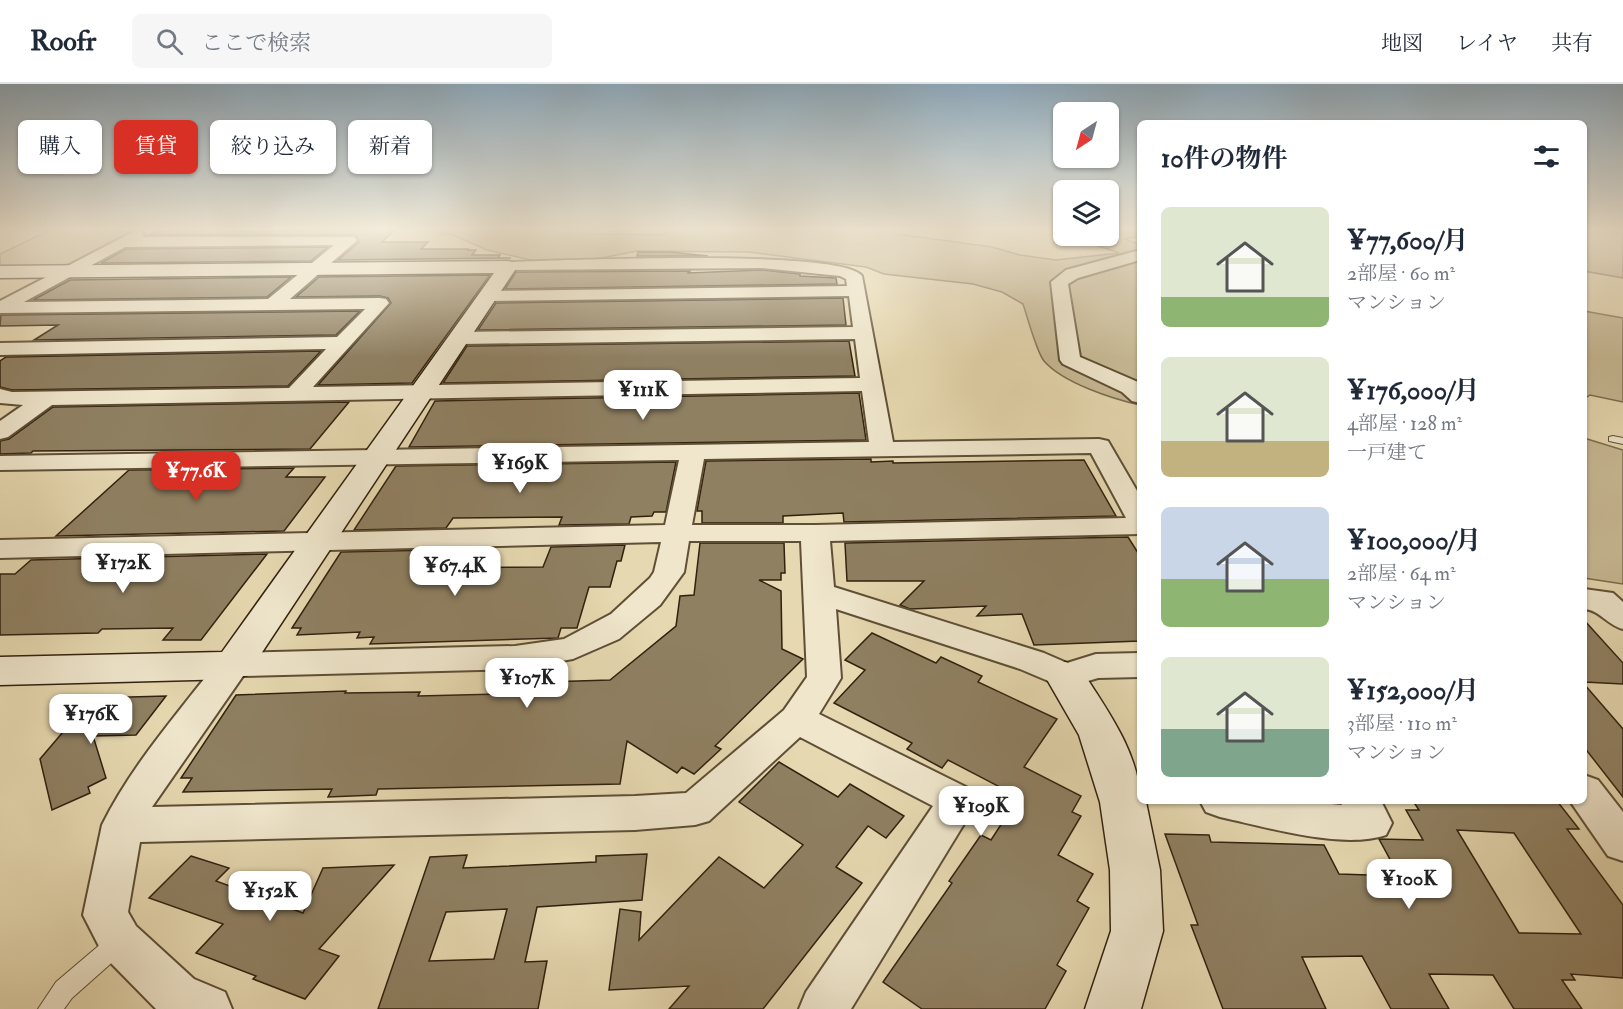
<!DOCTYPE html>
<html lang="ja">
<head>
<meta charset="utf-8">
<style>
  :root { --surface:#fff; --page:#f6f6f7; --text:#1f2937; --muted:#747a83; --line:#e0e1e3; --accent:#d93025 }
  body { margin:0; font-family:"IM FELL Double Pica","Noto Serif JP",serif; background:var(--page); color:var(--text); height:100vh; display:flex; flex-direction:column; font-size:22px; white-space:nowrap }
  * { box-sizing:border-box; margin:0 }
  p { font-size:20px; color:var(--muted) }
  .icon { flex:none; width:33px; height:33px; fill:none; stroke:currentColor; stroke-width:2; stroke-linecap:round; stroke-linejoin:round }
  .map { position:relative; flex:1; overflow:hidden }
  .side { position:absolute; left:1137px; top:36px; width:450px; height:684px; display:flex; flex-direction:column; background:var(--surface); border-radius:9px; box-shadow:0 2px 4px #0004 }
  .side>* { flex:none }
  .guide { position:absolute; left:18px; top:36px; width:570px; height:54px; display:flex; gap:12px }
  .needle { width:39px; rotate:216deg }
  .fabs { position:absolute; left:1053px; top:18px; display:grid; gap:12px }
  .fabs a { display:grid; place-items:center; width:66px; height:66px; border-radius:9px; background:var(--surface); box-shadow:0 2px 4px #0004; font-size:30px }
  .price { position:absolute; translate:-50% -51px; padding:0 14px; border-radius:12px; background:#fff; color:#222; font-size:20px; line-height:39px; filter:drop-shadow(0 2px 3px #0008) }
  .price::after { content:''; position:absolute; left:50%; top:36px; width:18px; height:14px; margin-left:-9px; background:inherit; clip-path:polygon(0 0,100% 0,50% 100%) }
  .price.current { background:var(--accent); color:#fff }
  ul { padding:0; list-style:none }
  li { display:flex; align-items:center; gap:18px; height:150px; padding:0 24px }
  li span { display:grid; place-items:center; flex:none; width:168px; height:120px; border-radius:9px; color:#555 }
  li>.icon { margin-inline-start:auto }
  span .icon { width:72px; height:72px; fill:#fffc; stroke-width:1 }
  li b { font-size:26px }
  h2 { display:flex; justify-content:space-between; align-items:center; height:72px; padding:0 24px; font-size:26px }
  .tag { padding:0 21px; border-radius:9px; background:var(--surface); box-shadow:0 2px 4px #0004; font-size:21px; line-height:54px }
  .tag.current { background:var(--accent); color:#fff }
  header { display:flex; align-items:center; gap:36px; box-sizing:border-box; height:84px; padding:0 30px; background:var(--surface); border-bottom:2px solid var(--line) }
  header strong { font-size:28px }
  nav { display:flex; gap:33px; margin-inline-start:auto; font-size:21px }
  .search { width:420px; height:54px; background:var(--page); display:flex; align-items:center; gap:15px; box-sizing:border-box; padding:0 21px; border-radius:9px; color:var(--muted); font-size:22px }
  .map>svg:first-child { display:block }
  .green { fill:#c7b994; stroke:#7c6d51; stroke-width:1.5 }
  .building { fill:#8f8062; stroke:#31210e; stroke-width:1.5; fill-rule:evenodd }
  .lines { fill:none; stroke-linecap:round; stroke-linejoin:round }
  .lane-casing { stroke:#5e4f36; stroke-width:2 }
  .street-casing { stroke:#5e4f36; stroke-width:4 }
  .secondary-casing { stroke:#31210e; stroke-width:3 }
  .lane { fill:#efe6cc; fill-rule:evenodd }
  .street { fill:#efe6cc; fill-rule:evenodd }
  .secondary { fill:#efe6cc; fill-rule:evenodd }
</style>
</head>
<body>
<header>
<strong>Roofr</strong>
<div class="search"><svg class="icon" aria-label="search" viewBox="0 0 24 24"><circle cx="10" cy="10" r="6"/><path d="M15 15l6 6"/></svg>ここで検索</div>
<nav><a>地図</a><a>レイヤ</a><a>共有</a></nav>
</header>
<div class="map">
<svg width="1623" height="925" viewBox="0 0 1623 925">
  <rect width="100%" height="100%" fill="#e6d8b0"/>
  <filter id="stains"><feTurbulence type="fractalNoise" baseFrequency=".00333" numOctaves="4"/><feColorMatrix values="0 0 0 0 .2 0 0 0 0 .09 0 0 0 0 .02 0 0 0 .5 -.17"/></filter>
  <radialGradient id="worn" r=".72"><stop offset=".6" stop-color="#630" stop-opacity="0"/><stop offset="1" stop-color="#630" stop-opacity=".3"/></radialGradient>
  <g class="green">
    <path d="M54,144h83l-68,36 -15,3 -54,1v-14z"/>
    <path d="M449,144h107l5,5 101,2 10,-7h95l41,3 28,-3h54l7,6 95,13 28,8 36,5 63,-7 -50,-17h39l1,-8h31v8l-15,3 15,6v160c-27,-6 -77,-22 -96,-44 -7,-8 -17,-45 -21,-57l-21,-12 -29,-8 -89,-10 -18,-7 -117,-15 -112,-1 -35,7 -63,4 -52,-12 -34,-15 -12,-2z"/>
    <path d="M1584,144h39v50l-39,-7z"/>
    <path d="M1584,227l39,7v84l-33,-7 -6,4z"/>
    <path d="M1584,354l39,12v134l-39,-6z"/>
  </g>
  <g class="building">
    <path d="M161,144h75l-3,3 163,-2 -14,13h46l-7,7h48l-2,1h9l-4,5h28l-2,3h13l-173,2 21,-18 -3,-7h-207z"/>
    <path d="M328,163l-17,14 -210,2 25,-14z"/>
    <path d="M638,168h32l38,4h-71z"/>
    <path d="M762,186l38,4v2l36,2 1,6 -332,5 11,-17 174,-1 -2,2z"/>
    <path d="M490,191l-78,108 -94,2 73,-82 -3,-5 -8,-2 -84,1 23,-20z"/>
    <path d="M291,193l-24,20 -234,3 37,-20z"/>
    <path d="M843,214l3,27 -368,5 18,-27z"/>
    <path d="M360,227l-24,24 -302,5 24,-15 -58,1 1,-11z"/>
    <path d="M849,257l6,35 -412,7 24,-37z"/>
    <path d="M321,267l-33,35 -276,4 -12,-3v-26l6,-4z"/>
    <path d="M859,309l7,47 -457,7 26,-46z"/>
    <path d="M349,318l-39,47 -277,2 -2,2 -31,1v-13l9,-2 44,-32z"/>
    <path d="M871,375v3l22,-1v2l191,-3 32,56 -272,6 -1,-9 -60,3v7h-81v-12h-5l9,-50z"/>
    <path d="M676,378l-10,50h-12l-2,4 -21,1 -2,7 -70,1 3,-8 -109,1 -7,10 -92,2 42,-64z"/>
    <path d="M294,384l-8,9h39l-41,54 -228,5 73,-66z"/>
    <path d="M1128,453l12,19v85l-106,4 -12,-31 -45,2 9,-10 -76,3 -10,-4 24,-24h-77l-2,-38z"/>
    <path d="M700,459h84l1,30h-4v7h-22l22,11 1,58 21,10 -88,87 6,3 -27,25 -12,-7 -5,6 -50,-32 -7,43 -242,5 -2,6 -48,2 4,-8 -149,3 9,-14h-11l55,-83 110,-4 -1,2 75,-1 -2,4 124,-3 3,-11 65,-2 66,-54 4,-30 14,-1z"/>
    <path d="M625,461l-4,16h-4l-7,26h-21l-12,41h-16l-3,10 -188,6 4,-7 -17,1 3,-6 -63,3 4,-7h-9l49,-76 94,-2 -10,18 118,-1 8,-20z"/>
    <path d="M267,470l-66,86h-38l10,-12 -71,1 -4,4 -98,2v-61h15l16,-14z"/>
    <path d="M1584,536l39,43v21l-39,-2z"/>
    <path d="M872,549l64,30 5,-6 41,19 -4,6 79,37 -33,48 57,29 -9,16 9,4 -23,39 35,19 -16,27 12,7 -32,57 9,6 -21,38h-123l-39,-27 69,-99 -3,-2 32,-46 10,5 28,-43 -71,-37 -6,8 -35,-19 5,-6 -78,-40 31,-33 -20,-10z"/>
    <path d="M1584,600l39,45v68l-39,-50z"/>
    <path d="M166,612l-30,39 -43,1 13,42 -18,9 2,6 -38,17 -12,-51 52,-61z"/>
    <path d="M779,678l59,35 12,-13 54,32 -18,22 -18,-12 -32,41 26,16 -99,126h-94l20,-23 -80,4 11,-81 21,3 -2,28 80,-83 45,31 39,-43 -64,-43z"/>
    <path d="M1413,717h144l22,28h-12l56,76v73l-52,-4 4,6h-13l20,29h-68l-21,-34 -64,-1 20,35h-58l-29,-53 -60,1 24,52h-103l-32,-84h7l-33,-91 44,1 2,7 113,3 15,29 60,2 -20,-37 44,1 -17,-30h13zM1457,746l57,3 67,101 -62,-1z"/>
    <path d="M647,770l-5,46 -105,7 -12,55 22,-1 -9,48h-160l52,-152 37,-2 -4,13 133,-6v-6zM507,825l-13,50 -65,2 17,-49z"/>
    <path d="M191,772l38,12 -13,13 87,32 20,-45 71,-3 -75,84 20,7 -34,43 -52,-20 3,-3 -60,-23 27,-29 -74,-26z"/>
  </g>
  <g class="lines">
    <g class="lane-casing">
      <g id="lane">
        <path d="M1613,352l10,2v6l-14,-3v-4z"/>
        <path d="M117,850l8,3 3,7 -3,7 -53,47 -8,11h-26l18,-27 53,-45z"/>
      </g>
    </g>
    <g class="street-casing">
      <g id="street">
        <path d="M137,146l7,4 -2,3h212l3,3 -3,3 -64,56 90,-1 6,1 3,4 -76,84 547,-9 -5,-39 -395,5 -7,-2 -3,-4 3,-4 7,-2 393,-5 -4,-31 -361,5 -6,-1 -3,-4 3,-4 6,-1 359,-5 -1,-7 -6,-3 -78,-8 -260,2 -2,-3 8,-5c49,-1 334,-14 354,14l31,166 206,-3 9,2 32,55v38l-310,7 4,46 210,66 23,10 29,-9 44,-1v24l-42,1 -33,10 -45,-19 -184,-60 5,69 -22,36 153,76 6,11 -127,208h-52l7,-17 127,-186 -133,-69 -91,84 -14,4 -60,5 -495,12 -12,70 8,14 58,53 31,13 7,17h-76l-52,-53 -21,-41 19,-90c30,-61 78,-114 119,-168l12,-4 282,-7 49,-7 47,-25 39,-36 4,-6 7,-30 -661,16v-18l665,-15 14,-65 -679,10v-14l869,-14 -7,-51 -810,14 -44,32 -8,2v-18l23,-16 -23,-2v-14l12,3 277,-4 37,-39 -326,6v-12l337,-6 28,-28 -365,4v-12zM334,161l-66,54 -244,3 101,-55zM1091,369l35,65 -311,7h-123l12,-66zM689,457h112l6,136 -23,33 -98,83 -51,3 -483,11 91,-131 272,-7 58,-10 46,-20 41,-34 24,-33z"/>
        <path d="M1140,166v10l-62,18 -10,6 12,73 58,25 2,3v18l-8,-2 -10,-9 -59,-28 -3,-4 -9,-78 15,-12z"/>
        <path d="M1584,505l29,4 10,9v27c-16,-4 -23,-19 -39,-20z"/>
        <path d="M1584,691l14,5 25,32v49l-15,-5 -38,-55h14z"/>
        <path d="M1200,717h100l42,4 -2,-4h41l11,22 -6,12c-44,15 -120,-8 -166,-18l-14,-5z"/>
      </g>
    </g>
    <g class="secondary-casing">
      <g id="secondary">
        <path d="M508,177l7,2 2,4 -270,408 -14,4 -233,6v-28l222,-5 272,-379 -494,5v-12z"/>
        <path d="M1065,578l14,4c25,40 61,86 61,135l6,1 14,68 3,61 -22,78h-56l26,-78 -1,-61 -10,-68 -21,-67 -34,-59 6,-10z"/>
      </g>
    </g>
    <use href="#lane" class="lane"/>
    <use href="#street" class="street"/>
    <use href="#secondary" class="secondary"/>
  </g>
  <linearGradient id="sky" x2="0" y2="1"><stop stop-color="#8eaabc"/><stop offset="0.53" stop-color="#f4eddb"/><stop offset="1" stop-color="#f4eddb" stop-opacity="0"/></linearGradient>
  <rect width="1623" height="274" fill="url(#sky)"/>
  <rect width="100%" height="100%" filter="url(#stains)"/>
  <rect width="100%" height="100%" fill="url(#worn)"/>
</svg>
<div class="fabs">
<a><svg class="needle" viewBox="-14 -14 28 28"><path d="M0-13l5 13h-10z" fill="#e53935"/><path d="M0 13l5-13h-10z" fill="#747a83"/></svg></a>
<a><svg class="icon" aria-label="layers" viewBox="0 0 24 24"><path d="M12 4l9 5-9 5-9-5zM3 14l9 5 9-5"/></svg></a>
</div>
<b class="price" style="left:643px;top:337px">¥111K</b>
<b class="price" style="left:520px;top:410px">¥169K</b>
<b class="price current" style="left:196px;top:418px">¥77.6K</b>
<b class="price" style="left:123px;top:510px">¥172K</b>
<b class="price" style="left:455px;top:513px">¥67.4K</b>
<b class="price" style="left:527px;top:625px">¥107K</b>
<b class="price" style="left:91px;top:661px">¥176K</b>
<b class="price" style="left:981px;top:753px">¥109K</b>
<b class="price" style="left:1409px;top:826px">¥100K</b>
<b class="price" style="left:270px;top:838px">¥152K</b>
<div class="guide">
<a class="tag">購入</a>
<a class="tag current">賃貸</a>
<a class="tag">絞り込み</a>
<a class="tag">新着</a>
</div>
<section class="side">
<h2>10件の物件<svg class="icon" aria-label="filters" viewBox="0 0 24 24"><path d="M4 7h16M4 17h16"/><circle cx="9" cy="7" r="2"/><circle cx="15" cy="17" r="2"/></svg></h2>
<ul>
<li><span style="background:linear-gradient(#dfe7d0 75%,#8fb573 0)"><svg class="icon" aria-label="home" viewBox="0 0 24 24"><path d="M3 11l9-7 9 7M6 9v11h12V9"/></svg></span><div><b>¥77,600/月</b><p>2部屋 · 60 m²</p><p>マンション</p></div></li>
<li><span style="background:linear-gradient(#dfe7d0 70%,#c2b280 0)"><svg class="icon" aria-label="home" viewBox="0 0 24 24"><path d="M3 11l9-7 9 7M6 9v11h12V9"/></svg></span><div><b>¥176,000/月</b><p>4部屋 · 128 m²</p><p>一戸建て</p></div></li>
<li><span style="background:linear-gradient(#c9d6e8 60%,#8fb573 0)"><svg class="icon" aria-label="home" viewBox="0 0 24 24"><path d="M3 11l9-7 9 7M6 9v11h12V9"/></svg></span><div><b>¥100,000/月</b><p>2部屋 · 64 m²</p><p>マンション</p></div></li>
<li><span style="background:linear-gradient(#dfe7d0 60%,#7fa58c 0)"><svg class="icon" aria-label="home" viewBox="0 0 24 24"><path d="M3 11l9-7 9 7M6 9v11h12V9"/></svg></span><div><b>¥152,000/月</b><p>3部屋 · 110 m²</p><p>マンション</p></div></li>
</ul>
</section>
</div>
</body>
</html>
